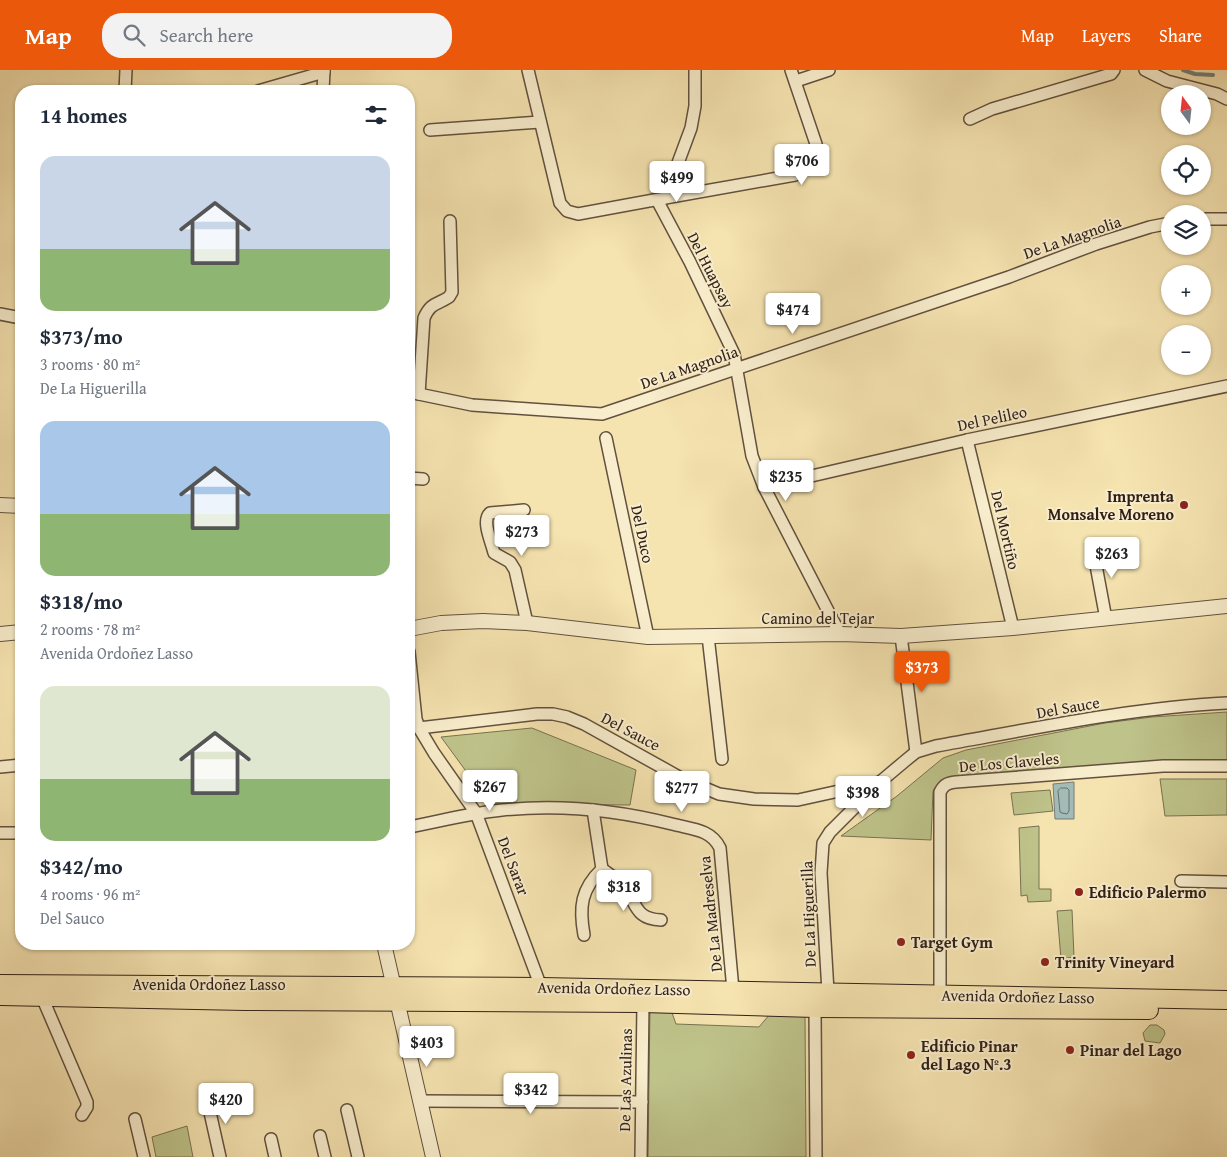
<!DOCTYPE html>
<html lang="en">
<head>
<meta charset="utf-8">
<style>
  :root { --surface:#fff; --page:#f2f2f3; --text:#1f2937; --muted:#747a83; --accent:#ea580c }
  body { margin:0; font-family:"Gentium Book Plus",serif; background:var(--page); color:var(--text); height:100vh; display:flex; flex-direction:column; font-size:19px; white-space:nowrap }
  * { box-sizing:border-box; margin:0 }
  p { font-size:16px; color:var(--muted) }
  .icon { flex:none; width:28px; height:28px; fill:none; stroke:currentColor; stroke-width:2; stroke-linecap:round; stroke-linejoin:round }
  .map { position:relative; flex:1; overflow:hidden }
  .sheet { position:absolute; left:15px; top:15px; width:400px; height:865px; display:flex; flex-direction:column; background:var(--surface); border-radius:20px; box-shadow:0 1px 4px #0004 }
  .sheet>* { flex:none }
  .needle { width:32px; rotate:345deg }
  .fabs { position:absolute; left:1161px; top:15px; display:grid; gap:10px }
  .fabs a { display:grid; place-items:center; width:50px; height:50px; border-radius:50%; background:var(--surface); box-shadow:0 1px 4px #0004; font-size:25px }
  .price { position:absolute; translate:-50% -42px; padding:0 11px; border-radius:5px; background:#fff; color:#222; font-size:16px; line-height:32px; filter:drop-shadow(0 1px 2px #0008) }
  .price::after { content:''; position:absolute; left:50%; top:30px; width:15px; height:11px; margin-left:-8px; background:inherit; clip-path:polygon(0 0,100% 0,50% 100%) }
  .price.selected { background:var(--accent); color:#fff }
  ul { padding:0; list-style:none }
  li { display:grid; align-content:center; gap:10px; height:265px; padding:0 25px }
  li span { display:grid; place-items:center; height:155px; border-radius:15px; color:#555 }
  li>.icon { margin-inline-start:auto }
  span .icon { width:90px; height:90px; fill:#fffc; stroke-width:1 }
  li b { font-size:21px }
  h2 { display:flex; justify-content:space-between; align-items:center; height:60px; padding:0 25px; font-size:21px }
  header { display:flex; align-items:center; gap:30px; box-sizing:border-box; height:70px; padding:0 25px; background:var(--accent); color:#fff }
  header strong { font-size:24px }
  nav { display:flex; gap:28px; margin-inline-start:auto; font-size:18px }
  .search { width:350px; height:45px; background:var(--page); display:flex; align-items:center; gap:12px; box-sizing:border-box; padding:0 18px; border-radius:20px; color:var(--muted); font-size:19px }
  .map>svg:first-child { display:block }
  .green { fill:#bec38a; stroke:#787251 }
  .water { fill:#a2bbb7; stroke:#757d77 }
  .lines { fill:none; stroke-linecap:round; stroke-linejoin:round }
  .shore { stroke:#6a6e68; stroke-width:1 }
  .stream { stroke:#757d77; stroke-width:4 }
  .minor-casing { stroke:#62513e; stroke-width:14 }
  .tertiary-casing { stroke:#62513e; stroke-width:16 }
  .primary-casing { stroke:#312018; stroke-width:20 }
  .minor { stroke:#f8edcc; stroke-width:11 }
  .tertiary { stroke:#f8edcc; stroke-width:14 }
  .primary { stroke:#f5e3b0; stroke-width:18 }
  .poi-dot { fill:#8f2418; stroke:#f8edcc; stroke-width:2 }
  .labels { text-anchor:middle; stroke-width:4; stroke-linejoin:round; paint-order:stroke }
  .street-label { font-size:16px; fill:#312018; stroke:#f8edcc }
  .poi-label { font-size:16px; font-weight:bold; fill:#312018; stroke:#f8edcc; text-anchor:start }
</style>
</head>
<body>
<header>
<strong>Map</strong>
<div class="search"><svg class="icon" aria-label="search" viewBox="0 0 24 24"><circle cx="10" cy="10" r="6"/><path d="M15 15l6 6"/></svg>Search here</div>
<nav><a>Map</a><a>Layers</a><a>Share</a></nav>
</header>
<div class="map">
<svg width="1227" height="1087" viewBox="0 0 1227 1087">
  <rect width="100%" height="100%" fill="#f5e3b0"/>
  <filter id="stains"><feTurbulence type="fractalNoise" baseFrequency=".004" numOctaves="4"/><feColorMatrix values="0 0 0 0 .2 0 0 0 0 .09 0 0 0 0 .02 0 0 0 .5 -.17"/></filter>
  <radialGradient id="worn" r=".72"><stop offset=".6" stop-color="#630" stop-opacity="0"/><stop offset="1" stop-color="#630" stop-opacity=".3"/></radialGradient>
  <g class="green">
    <path d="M1227,642v53l-277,12 -9,5 -8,9 -2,49 -90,-4 56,-40 46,-38 23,-8 139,-27 47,-6z"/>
    <path d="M532,658l104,42 -6,35 -140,-1 -49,-67z"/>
    <path d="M1160,709h67v36l-62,1z"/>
    <path d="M1050,720l3,21 -39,4 -3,-22z"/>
    <path d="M1039,756v63h12v12l-23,1 -1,-7 -6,1 -2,-68z"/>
    <path d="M1072,840l2,47 -13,2 -4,-48z"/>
    <path d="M650,938l21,2 5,14 83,3 11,-13 35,1 1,142h-158z"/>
    <path d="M1150,955h7l7,5 1,4 -5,9 -15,-2 -2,-8z"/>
    <path d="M187,1056l6,31h-37l-4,-20z"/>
  </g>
  <path class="water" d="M1074,712v37h-19l-2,-35z"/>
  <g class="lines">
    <path class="shore" d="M1061,718h6l2,2v21l-2,3 -5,-1 -2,-1 -2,-21z"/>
    <path class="stream" d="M1183,0l12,4 18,1"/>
    <g class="minor-casing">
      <g id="minor">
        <path d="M528,0l32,133 7,8 11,3 87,-16 26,-70 4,-22v-36"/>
        <path d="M1145,0l22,11 50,13 10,5"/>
        <path d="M796,11l33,-11"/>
        <path d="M125,21l1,-21"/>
        <path d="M258,21l66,-19"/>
        <path d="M323,21l1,-21"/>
        <path d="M970,49l22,-10 119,-35 3,-4"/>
        <path d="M430,60l110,-8"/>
        <path d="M665,128l130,-23 12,-7 9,-10v-14l-25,-74"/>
        <path d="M657,130l33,62 44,92 18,102 12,31 76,147"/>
        <path d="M1202,149h25"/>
        <path d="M0,244l21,4"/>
        <path d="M409,322l63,13 130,9 407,-137 87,-33 54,-17 20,-4"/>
        <path d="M419,324l5,-76c7,-16 13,-13 25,-21l3,-5 -2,-71"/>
        <path d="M606,368l42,199"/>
        <path d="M967,370l46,188"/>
        <path d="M409,408l14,1"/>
        <path d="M764,417l203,-47 260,-54"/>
        <path d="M524,440l-34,3c-9,8 2,30 4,40l16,9 5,8 12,53"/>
        <path d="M1092,474l14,75"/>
        <path d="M708,566l14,123"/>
        <path d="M901,566l15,116"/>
        <path d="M409,582l7,67 3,9 15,25 42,60 65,174"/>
        <path d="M419,658l118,-14h16l14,3 17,7 97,54 38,16 35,5 44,1 82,-18"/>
        <path d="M0,697l21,-2"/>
        <path d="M409,757c31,-6 62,-14 93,-17 57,-6 115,0 170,14 19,5 39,5 48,24l13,142"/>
        <path d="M0,763h21"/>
        <path d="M602,799c7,5 16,11 22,18 13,17 11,32 37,33"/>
        <path d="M1181,811l46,1"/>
        <path d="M584,865c-5,-28 -3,-46 18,-66l-9,-59"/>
        <path d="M828,922l-7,-119 2,-30 7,-11 50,-50 25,-21 11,-9 20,-6c96,-17 193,-38 291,-43"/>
        <path d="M940,924v-202c4,-8 8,-9 16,-10l207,-16h64"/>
        <path d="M42,927l45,105v5l-5,8"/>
        <path d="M815,938l1,149"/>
        <path d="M207,1029l13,58"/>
        <path d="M420,1031l222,1"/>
        <path d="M347,1040l11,47"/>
        <path d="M135,1049l9,38"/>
        <path d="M320,1066l5,21"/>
        <path d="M271,1069l4,18"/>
        <path d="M641,1087l2,-154"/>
      </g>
    </g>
    <g class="tertiary-casing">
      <g id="tertiary">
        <path d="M0,435l21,1"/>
        <path d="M409,559l32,-6 42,-2 44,2 121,14 192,-3 61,2 112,-8 214,-22"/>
        <path d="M0,564l21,-2"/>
        <path d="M384,874l49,213"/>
      </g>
    </g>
    <g class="primary-casing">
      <g id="primary">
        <path d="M0,914l541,3 686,13"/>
        <path d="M0,926l245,5 398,2 172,5 334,2"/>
      </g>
    </g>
    <use href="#minor" class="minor"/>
    <use href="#tertiary" class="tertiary"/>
    <use href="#primary" class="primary"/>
  </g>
  <g class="poi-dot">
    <circle cx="1184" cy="435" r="5"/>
    <circle cx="1079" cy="822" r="5"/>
    <circle cx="901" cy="872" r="5"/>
    <circle cx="1045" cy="892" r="5"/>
    <circle cx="1070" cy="980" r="5"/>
    <circle cx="911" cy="985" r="5"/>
  </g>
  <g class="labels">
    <g class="street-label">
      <text transform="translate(1072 167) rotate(-19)" y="6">De La Magnolia</text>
      <text transform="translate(711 200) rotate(63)" y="6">Del Huapsay</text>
      <text transform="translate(689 297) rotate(-19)" y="6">De La Magnolia</text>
      <text transform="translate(992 348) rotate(-12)" y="6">Del Pelileo</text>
      <text transform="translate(1006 460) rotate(77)" y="6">Del Mortiño</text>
      <text transform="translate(643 464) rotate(78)" y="6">Del Duco</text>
      <text x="818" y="554">Camino del Tejar</text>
      <text transform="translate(1068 637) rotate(-10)" y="6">Del Sauce</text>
      <text transform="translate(631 661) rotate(28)" y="6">Del Sauce</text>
      <text transform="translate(1009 692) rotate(-5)" y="6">De Los Claveles</text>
      <text transform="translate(514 796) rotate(69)" y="6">Del Sarar</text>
      <text transform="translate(710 844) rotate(-96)" y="6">De La Madreselva</text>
      <text transform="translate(808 844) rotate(-92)" y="6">De La Higuerilla</text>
      <text x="209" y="920">Avenida Ordoñez Lasso</text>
      <text transform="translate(614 918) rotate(1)" y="6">Avenida Ordoñez Lasso</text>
      <text transform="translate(1018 926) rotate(1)" y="6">Avenida Ordoñez Lasso</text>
      <text transform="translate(625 1010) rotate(-89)" y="6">De Las Azulinas</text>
    </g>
    <g class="poi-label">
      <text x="1174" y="432" text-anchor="end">Imprenta<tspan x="1174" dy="18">Monsalve Moreno</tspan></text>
      <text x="1089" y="828">Edificio Palermo</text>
      <text x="911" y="878">Target Gym</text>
      <text x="1055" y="898">Trinity Vineyard</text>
      <text x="921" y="982">Edificio Pinar<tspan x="921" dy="18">del Lago Nº.3</tspan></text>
      <text x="1080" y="986">Pinar del Lago</text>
    </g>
  </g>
  <rect width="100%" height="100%" filter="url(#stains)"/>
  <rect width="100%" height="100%" fill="url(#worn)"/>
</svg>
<div class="fabs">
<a><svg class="needle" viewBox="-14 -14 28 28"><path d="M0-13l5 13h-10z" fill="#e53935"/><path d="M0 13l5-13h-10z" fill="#747a83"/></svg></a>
<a><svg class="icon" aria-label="locate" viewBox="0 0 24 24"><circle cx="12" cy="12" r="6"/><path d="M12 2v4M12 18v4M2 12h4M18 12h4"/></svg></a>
<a><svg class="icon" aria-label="layers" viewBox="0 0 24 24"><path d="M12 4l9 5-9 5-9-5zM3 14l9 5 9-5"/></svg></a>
<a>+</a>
<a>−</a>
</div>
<b class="price" style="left:802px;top:116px">$706</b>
<b class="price" style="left:677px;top:133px">$499</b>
<b class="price" style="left:793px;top:265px">$474</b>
<b class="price" style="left:786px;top:432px">$235</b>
<b class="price" style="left:522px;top:487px">$273</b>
<b class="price" style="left:1112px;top:509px">$263</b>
<b class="price selected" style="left:922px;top:623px">$373</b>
<b class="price" style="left:490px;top:742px">$267</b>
<b class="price" style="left:682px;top:743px">$277</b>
<b class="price" style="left:863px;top:748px">$398</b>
<b class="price" style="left:624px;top:842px">$318</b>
<b class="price" style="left:427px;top:998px">$403</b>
<b class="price" style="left:531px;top:1045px">$342</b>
<b class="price" style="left:226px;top:1055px">$420</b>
<section class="sheet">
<h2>14 homes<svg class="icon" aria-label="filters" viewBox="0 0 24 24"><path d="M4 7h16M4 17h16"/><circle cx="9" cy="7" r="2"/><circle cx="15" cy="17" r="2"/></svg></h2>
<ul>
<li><span style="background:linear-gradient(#c9d6e8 60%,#8fb573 0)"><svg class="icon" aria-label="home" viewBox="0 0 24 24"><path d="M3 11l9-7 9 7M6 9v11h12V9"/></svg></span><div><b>$373/mo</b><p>3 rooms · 80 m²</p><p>De La Higuerilla</p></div></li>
<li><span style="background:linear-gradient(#a9c7e8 60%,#8fb573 0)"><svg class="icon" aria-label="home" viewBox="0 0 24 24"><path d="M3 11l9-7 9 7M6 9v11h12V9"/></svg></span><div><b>$318/mo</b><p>2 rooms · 78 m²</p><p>Avenida Ordoñez Lasso</p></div></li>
<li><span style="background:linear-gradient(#dfe7d0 60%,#8fb573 0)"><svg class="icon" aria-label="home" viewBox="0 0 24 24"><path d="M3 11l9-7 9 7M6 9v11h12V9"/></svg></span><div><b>$342/mo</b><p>4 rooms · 96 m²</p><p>Del Sauco</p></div></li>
</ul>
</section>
</div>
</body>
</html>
